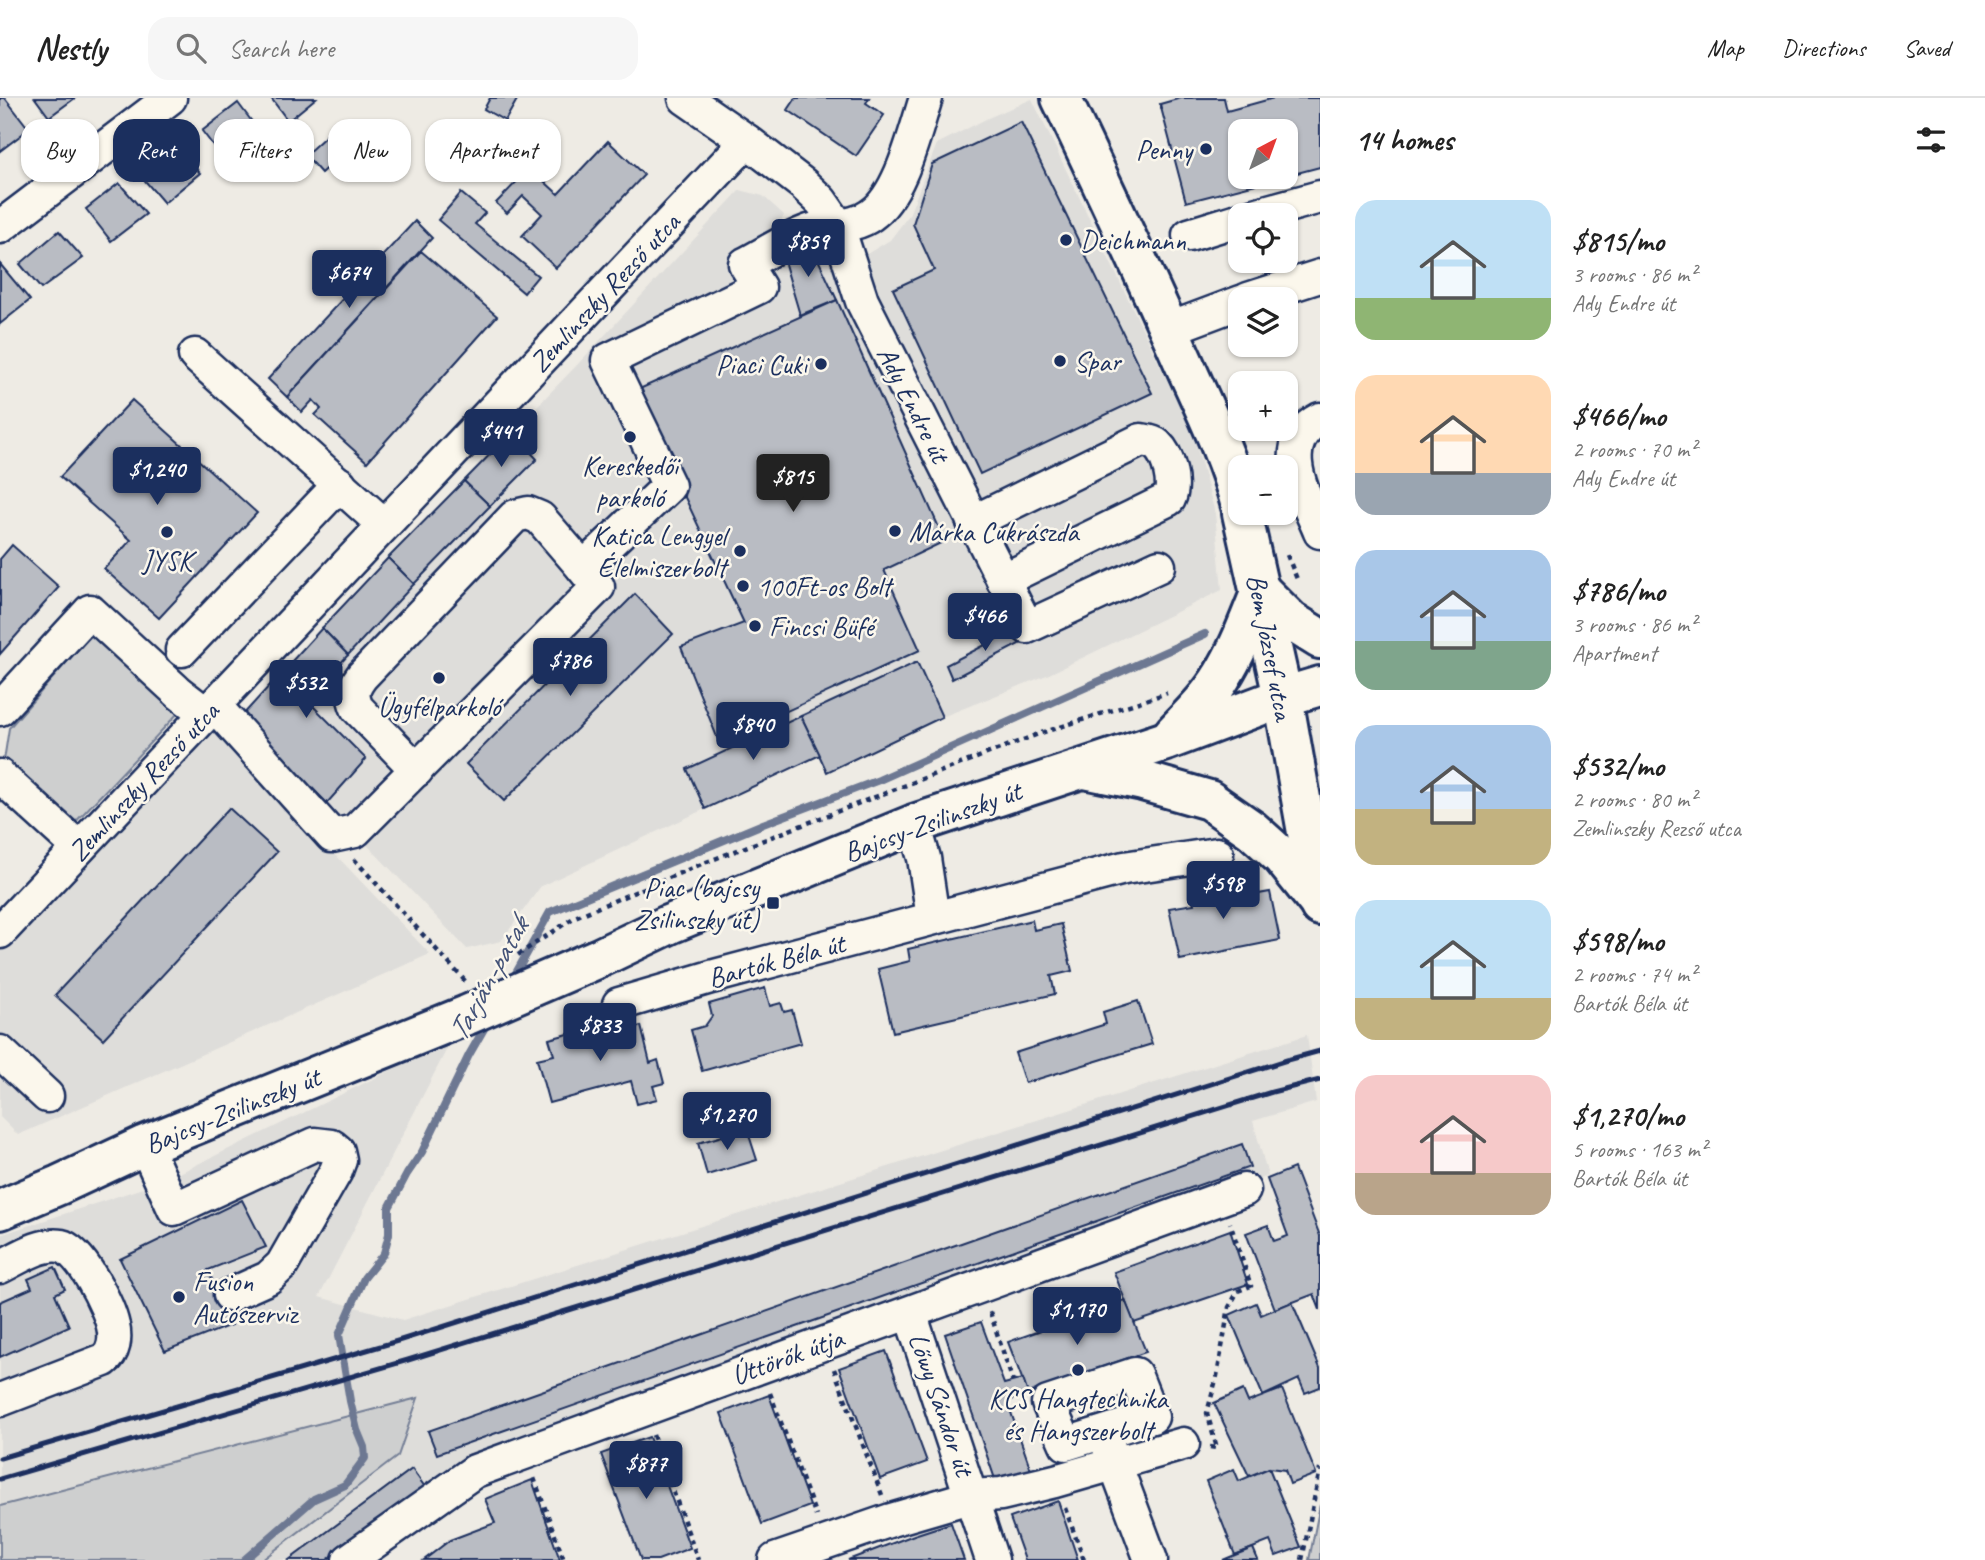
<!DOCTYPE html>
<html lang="en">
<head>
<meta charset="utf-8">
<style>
  :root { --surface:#fff; --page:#f6f6f6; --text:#222; --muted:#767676; --line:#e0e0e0; --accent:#1b2f5e }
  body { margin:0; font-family:Caveat,sans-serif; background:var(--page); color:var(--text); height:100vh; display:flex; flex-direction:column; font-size:26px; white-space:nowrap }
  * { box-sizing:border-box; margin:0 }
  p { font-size:23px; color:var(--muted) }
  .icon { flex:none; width:38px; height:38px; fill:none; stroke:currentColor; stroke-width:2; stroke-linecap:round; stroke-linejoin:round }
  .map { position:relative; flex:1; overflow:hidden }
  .sheet { display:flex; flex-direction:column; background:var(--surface); width:665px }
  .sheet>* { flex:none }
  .guide { position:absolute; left:21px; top:21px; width:665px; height:63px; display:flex; gap:14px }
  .needle { width:46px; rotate:41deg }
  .tools { position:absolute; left:1228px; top:21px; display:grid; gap:14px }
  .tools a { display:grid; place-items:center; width:70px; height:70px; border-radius:14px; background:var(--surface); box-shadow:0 2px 5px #0004; font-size:35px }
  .price { position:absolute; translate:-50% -60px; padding:0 16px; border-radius:7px; background:var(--accent); color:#fff; font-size:23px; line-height:46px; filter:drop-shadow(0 2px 4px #0008) }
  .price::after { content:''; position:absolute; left:50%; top:42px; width:21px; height:16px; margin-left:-10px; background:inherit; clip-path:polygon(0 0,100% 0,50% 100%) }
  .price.current { background:#222; color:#fff }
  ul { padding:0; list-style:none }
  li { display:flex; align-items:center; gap:21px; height:175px; padding:0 35px }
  li span { display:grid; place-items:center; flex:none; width:196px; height:140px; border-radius:21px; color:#555 }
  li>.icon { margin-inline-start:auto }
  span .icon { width:84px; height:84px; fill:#fffc; stroke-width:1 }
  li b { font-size:30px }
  h2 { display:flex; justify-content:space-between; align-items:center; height:84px; padding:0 35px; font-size:30px }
  .tag { padding:0 24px; border-radius:21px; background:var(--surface); box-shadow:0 2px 5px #0004; font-size:24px; line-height:63px }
  .tag.current { background:var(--accent); color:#fff }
  header { display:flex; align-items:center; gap:42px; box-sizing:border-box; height:98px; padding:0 35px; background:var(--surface); border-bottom:2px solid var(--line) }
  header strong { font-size:33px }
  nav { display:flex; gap:38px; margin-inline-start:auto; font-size:24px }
  .search { width:490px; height:63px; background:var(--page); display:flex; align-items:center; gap:18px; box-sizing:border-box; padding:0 24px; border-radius:21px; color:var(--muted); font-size:26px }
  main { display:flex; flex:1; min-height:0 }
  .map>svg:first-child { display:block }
  .built { fill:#deddda }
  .green { fill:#cecfcf; stroke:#747f96; stroke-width:2 }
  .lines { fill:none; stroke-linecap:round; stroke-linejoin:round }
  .stream { stroke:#6d7892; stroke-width:8 }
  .building { fill:#b9bcc3; stroke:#1b2f5e; stroke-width:2 }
  .minor-casing { stroke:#1b2f5e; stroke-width:37 }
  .major-casing { stroke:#1b2f5e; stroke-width:44 }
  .path { stroke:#1b2f5e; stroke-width:4.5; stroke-dasharray:5 5; stroke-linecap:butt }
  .minor { stroke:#fbf7ec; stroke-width:32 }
  .major { stroke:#fbf7ec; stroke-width:38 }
  .rail { stroke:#1b2f5e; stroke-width:5 }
  .poi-dot { fill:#1b2f5e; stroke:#fbf7ec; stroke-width:2.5 }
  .labels { text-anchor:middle; stroke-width:5; stroke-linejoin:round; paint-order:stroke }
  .poi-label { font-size:28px; fill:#1b2f5e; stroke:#fbf7ec; text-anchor:start }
  .street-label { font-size:28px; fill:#1b2f5e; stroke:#fbf7ec }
  .water-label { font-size:30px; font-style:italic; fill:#445378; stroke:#fbf7ec }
</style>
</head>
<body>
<header>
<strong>Nestly</strong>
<div class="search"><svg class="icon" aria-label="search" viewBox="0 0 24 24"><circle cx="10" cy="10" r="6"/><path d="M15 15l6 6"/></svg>Search here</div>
<nav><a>Map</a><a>Directions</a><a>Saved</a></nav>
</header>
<main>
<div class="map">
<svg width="1320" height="1462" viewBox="0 0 1320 1462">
  <rect width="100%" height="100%" fill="#eeebe4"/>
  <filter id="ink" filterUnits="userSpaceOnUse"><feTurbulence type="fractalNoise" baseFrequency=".0143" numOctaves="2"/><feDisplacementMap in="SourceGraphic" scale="14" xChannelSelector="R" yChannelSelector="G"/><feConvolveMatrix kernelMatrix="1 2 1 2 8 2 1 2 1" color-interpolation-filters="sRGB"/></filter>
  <g filter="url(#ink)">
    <g class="built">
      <path d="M1032,1l161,335 22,79 7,77 -175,85 -105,42 -26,-55 -229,107 18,40 -164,77 -40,55 -34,8 -140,-146 -86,-86 81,-89 255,-263 163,-175 23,6 21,19 -10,21 63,-12 13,40 40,-24 19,-25 28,-71 51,-26z"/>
      <path d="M216,631l214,225 -412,181 -18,-18v-166z"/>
      <path d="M1307,937l9,67 -63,19 15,55 -796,287 -134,97h-76l136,-104 20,-58 -418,108v-271l161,-53 290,-141 -132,256 84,23z"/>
    </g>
    <g class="green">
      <path d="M93,534l87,79 -111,118 -66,-62 6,-39z"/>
      <path d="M418,1300l-20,58 -136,104h-262v-54z"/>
      <path d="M1320,1407v55h-11z"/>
    </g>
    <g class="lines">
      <g class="stream">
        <path d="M511,884l39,-70 213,-88 116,-44 326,-146"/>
        <path d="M244,1462l70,-61 31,-14 20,-27 -1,-11 -7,-17 -7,-29 -11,-66 25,-57 20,-25 5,-19v-26l18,-34 15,-22 47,-97 20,-35"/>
      </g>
    </g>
    <g class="building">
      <path d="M0,0h5l24,31 -29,22z"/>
      <path d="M35,0h40l-26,19z"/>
      <path d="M271,0h45l-28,23z"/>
      <path d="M490,0h28l-13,23 -21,-12z"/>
      <path d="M796,0h73l-3,5 18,12 -28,41 -68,-46z"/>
      <path d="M1181,0h43l3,13 47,-13h46v69l-34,9v-45h-45v46h42l-97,25 -26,-98z"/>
      <path d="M238,5l24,32 -36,27 -24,-31z"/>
      <path d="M1021,24l131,271 -172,81 -87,-185 41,-19 -21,-46 19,-60z"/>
      <path d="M327,37l17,17 -23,21 -16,-18z"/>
      <path d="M608,43l36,34 -88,93 -34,-32 20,-22 -19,-18 -16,17 -11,-10 34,-35 28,26z"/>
      <path d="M177,47l23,28 -36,30 -24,-28z"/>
      <path d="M119,85l27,31 -35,27 -25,-32z"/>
      <path d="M461,95l24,20 -10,11 63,52 -14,17 -86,-73z"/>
      <path d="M415,123l17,17 -145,159 -19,-18z"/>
      <path d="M59,133l24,27 -42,31 -21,-25z"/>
      <path d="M810,144l27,58 -37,15 -18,-61z"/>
      <path d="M421,153l76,65 -130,146 -52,-47 6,-6 -8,-9 -11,12 -15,-15z"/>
      <path d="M0,166l30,36 -30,24z"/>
      <path d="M837,202l108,241 -61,29 36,80 -201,92 -38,-95 63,-24 -109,-232z"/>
      <path d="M132,302l125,113 -98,105 -55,-49 27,-29 -71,-63z"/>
      <path d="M512,334l25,27 -47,47 -26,-25z"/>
      <path d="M464,383l26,25 -76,78 -26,-26z"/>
      <path d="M12,447l47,42 -59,67v-95z"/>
      <path d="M388,460l26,26 -66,71 -26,-27z"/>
      <path d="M635,496l38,40 -169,167 -38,-37z"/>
      <path d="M322,530l26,27 -41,45 59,59 -39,44 -86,-86z"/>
      <path d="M1018,530l7,13 -73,38 -6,-14z"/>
      <path d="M917,564l25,55 -115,55 -26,-56z"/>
      <path d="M801,618l19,39 -115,54 -18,-40z"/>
      <path d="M229,710l48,44 -174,187 -48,-44z"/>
      <path d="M1232,781l4,19 34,-6 10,48 -100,20 -11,-52 25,-4 -3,-17z"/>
      <path d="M1032,822l2,10 27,-6 11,47 -21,5 4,18 -162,38 -15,-63 32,-8 -2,-12z"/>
      <path d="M765,890l5,18 11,-3 3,9 8,-2 9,33 -99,28 -11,-41 14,-4 7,-10 -3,-12z"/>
      <path d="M1138,903l14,43 -127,39 -10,-30 91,-29 -3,-12z"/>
      <path d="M627,921l2,10 12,-3 9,37 8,-3 6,23 -11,3 4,13 -20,5 -6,-23 -82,22 -12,-44 17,-4 -5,-16z"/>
      <path d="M747,1031l10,31 -50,15 -9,-32z"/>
      <path d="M1242,1046l8,23 -813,287 -9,-23z"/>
      <path d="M1294,1070l26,68v74l-6,-16 -39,15 -29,-76 22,-8 6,16 14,-5 -21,-57z"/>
      <path d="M242,1102l24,47 -58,23 23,55 -66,26 -45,-92z"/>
      <path d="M1230,1132l18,54 -114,39 -20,-51z"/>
      <path d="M55,1169l10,22 -10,5 14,32 -69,31v-55l32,-14 -4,-9z"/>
      <path d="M1125,1202l21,52 -108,37 -10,5 -20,-52z"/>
      <path d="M1292,1204l28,66v19l-15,6 -6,-14 -36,17 -34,-81 27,-12 5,12z"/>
      <path d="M981,1224l23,62 19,-5 5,15 -21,7 24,69 -36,9 -50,-145z"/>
      <path d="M886,1253l41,111 -47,17 -41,-111z"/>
      <path d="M1282,1291l34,85 -26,10 -5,-14 -16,-2 -20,8 -35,-73 29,-13 5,12z"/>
      <path d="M769,1297l41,111 -48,18 -41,-111z"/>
      <path d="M649,1339l41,111 -32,12h-17l-40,-106z"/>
      <path d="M1269,1370l32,79 -25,9 -6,-15 -35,14 -29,-74 28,-12 5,12z"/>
      <path d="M412,1371l13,18 -98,73h-38z"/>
      <path d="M532,1382l28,80h-136l26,-20 45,-17 -10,-24z"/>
      <path d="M1058,1403l20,59h-53l-15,-42z"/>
      <path d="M951,1425l13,37h-116l66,-25z"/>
      <path d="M1253,1450l5,12h-35l12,-5z"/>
    </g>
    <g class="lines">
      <g class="minor-casing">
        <g id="minor">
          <path d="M685,0l62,43 56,43 18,17 16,23 25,77 165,326 132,-61"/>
          <path d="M1254,117l66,-18"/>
          <path d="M0,129l170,-129"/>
          <path d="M1189,137l52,-16"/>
          <path d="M1248,201l72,-23"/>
          <path d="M1169,231l72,-27"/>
          <path d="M195,257l189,170"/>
          <path d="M1320,321c-47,24 -14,78 0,113"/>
          <path d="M973,424l168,-82c6,1 11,1 16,5 12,11 19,40 12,54l-166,81"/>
          <path d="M182,552l158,-166"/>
          <path d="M214,607l118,131 23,-5 243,-244 -15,-19 86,-82 -61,-126 151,-73 -14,-23c21,-11 42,-25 64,-33 20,-7 45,-3 62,-16 30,-20 44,-84 55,-117"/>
          <path d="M0,611l90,-98 89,82 26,20"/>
          <path d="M417,672l-60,-62c-6,-14 -4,-20 5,-32l153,-160 13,-3 12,5 43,50"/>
          <path d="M0,678l79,72"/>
          <path d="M914,726l10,34 9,60"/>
          <path d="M0,834l747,-791"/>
          <path d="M619,906l92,-27 413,-109 93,-14"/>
          <path d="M0,954l47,44"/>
          <path d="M145,1047l29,64 141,-65 17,2 6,5 2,9 -4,11 -54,94 -14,13 -38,17"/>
          <path d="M0,1169c17,-8 41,-25 61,-21 20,4 48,61 52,80 3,12 1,27 -9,34l-104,40"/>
          <path d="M910,1215l82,247"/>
          <path d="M1135,1276l17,43 -86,27 -18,-41z"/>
          <path d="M1108,1347l43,115"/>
          <path d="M349,1462l126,-89 769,-281"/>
          <path d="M775,1462l116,-40 82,-24 28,-2 54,-13 128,-37"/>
        </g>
      </g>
      <g class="major-casing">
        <g id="major">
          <path d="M1061,0c42,88 83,175 122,263 21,47 45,95 58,145"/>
          <path d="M1242,415l41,184 37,209"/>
          <path d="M1261,493l30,30 29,18"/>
          <path d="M1173,636c17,-18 36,-36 49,-58 17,-27 27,-56 39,-85"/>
          <path d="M1084,671l59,12 66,19 43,30 30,27 36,45"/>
          <path d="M0,1112l59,-25 86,-40 322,-130 132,-57 71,-34 244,-100 252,-83 117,-44 37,-11"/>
        </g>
      </g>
      <g class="path">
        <path d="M1287,457l10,24"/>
        <path d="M354,761l112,123"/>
        <path d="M518,857l57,-38 129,-54 337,-130 126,-40"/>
        <path d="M990,1214l23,70"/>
        <path d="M834,1271l48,126"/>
        <path d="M770,1295l46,123"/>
        <path d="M653,1337l45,125"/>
        <path d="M1210,1349l7,1 -10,-35 10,-37 12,-69 9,-16 13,-5 -21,-63"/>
        <path d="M534,1380l30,82"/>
        <path d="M1065,1410l19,52"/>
        <path d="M1302,1462l18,-91"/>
      </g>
      <use href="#minor" class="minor"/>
      <use href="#major" class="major"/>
      <g class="rail">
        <path d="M0,1360l401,-118 886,-280 33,-9"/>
        <path d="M0,1381l408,-119 864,-268 48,-12"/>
      </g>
    </g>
  </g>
  <g class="poi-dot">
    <circle cx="1206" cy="51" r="7"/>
    <circle cx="1066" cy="142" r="7"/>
    <circle cx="1060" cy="263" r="7"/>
    <circle cx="821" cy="266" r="7"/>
    <circle cx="630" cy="339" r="7"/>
    <circle cx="895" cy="433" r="7"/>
    <circle cx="167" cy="434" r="7"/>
    <circle cx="740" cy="453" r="7"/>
    <circle cx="743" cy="488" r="7"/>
    <circle cx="755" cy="528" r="7"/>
    <circle cx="439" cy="580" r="7"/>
    <rect x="766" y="798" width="14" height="14" rx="3.5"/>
    <circle cx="179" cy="1199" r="7"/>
    <circle cx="1078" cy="1272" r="7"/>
  </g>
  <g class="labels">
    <g class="poi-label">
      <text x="1192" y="61" text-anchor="end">Penny</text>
      <text x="1080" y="152">Deichmann</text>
      <text x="1074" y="273">Spar</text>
      <text x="807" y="276" text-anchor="end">Piaci Cuki</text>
      <text x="630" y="377" text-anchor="middle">Kereskedői<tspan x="630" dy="32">parkoló</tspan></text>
      <text x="909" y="443">Márka Cukrászda</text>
      <text x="726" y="447" text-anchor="end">Katica Lengyel<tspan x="726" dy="32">Élelmiszerbolt</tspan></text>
      <text x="167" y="472" text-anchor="middle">JYSK</text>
      <text x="757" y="498">100Ft-os Bolt</text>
      <text x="769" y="538">Fincsi Büfé</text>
      <text x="439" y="618" text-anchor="middle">Ügyfélparkoló</text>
      <text x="759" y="799" text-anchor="end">Piac (bajcsy<tspan x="759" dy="32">Zsilinszky út)</tspan></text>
      <text x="193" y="1193">Fusion<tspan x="193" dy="32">Autószerviz</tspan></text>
      <text x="1078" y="1310" text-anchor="middle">KCS Hangtechnika<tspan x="1078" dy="32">és Hangszerbolt</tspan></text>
    </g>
    <g class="street-label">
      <text transform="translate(604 194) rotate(-47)" y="10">Zemlinszky Rezső utca</text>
      <text transform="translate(914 306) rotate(63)" y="10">Ady Endre út</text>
      <text transform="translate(1271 549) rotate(79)" y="10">Bem József utca</text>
      <text transform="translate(143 683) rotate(-47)" y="10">Zemlinszky Rezső utca</text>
      <text transform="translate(932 723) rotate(-20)" y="10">Bajcsy-Zsilinszky út</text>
      <text transform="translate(776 862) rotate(-15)" y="10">Bartók Béla út</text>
      <text transform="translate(232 1012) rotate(-22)" y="10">Bajcsy-Zsilinszky út</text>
      <text transform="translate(787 1258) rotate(-20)" y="10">Úttörők útja</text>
      <text transform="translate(942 1306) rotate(71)" y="10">Lőwy Sándor út</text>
    </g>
    <g class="water-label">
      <text transform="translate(488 881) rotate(-61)" y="10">Tarján-patak</text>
    </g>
  </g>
</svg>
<div class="tools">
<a><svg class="needle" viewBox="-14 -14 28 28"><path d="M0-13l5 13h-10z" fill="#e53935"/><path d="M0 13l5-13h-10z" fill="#767676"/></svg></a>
<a><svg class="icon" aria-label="locate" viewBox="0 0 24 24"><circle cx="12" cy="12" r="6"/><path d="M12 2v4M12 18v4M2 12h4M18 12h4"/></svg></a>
<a><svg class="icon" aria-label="layers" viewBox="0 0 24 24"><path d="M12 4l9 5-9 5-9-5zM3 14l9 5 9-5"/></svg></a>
<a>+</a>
<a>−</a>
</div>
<b class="price" style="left:808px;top:181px">$859</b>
<b class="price" style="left:349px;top:212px">$674</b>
<b class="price" style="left:501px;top:371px">$441</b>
<b class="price" style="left:157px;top:409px">$1,240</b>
<b class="price current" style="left:793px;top:416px">$815</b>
<b class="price" style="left:985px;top:555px">$466</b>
<b class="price" style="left:570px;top:600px">$786</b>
<b class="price" style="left:306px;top:622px">$532</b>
<b class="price" style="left:753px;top:664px">$840</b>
<b class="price" style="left:1223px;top:823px">$598</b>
<b class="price" style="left:600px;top:965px">$833</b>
<b class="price" style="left:727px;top:1054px">$1,270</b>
<b class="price" style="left:1077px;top:1249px">$1,170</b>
<b class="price" style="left:646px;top:1403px">$877</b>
<div class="guide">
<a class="tag">Buy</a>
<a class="tag current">Rent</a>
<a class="tag">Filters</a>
<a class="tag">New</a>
<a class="tag">Apartment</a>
</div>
</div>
<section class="sheet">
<h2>14 homes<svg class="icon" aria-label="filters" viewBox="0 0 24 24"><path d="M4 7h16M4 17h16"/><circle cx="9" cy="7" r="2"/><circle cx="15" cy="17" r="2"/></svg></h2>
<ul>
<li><span style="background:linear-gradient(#bfe0f5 70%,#8fb573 0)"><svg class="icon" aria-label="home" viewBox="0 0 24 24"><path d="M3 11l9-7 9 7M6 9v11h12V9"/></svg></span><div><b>$815/mo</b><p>3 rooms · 86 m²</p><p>Ady Endre út</p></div></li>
<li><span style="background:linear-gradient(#ffd9b3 70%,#9aa5b1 0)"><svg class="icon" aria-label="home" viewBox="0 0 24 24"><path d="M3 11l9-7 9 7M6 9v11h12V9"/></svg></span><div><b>$466/mo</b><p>2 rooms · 70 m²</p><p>Ady Endre út</p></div></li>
<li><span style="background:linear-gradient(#a9c7e8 65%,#7fa58c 0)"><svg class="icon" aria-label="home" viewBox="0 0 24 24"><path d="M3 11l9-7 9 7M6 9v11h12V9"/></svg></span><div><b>$786/mo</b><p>3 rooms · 86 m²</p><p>Apartment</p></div></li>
<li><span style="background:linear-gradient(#a9c7e8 60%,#c2b280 0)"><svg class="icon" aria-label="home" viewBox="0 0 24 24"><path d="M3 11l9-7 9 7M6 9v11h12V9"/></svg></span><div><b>$532/mo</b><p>2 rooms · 80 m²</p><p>Zemlinszky Rezső utca</p></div></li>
<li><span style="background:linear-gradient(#bfe0f5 70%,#c2b280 0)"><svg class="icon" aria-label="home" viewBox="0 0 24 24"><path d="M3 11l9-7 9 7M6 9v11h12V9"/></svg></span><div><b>$598/mo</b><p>2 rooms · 74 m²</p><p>Bartók Béla út</p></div></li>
<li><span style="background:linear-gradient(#f6c9c9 70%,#b9a48a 0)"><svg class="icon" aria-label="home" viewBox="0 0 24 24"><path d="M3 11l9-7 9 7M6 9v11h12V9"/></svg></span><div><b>$1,270/mo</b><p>5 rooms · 163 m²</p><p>Bartók Béla út</p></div></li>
</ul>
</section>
</main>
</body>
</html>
